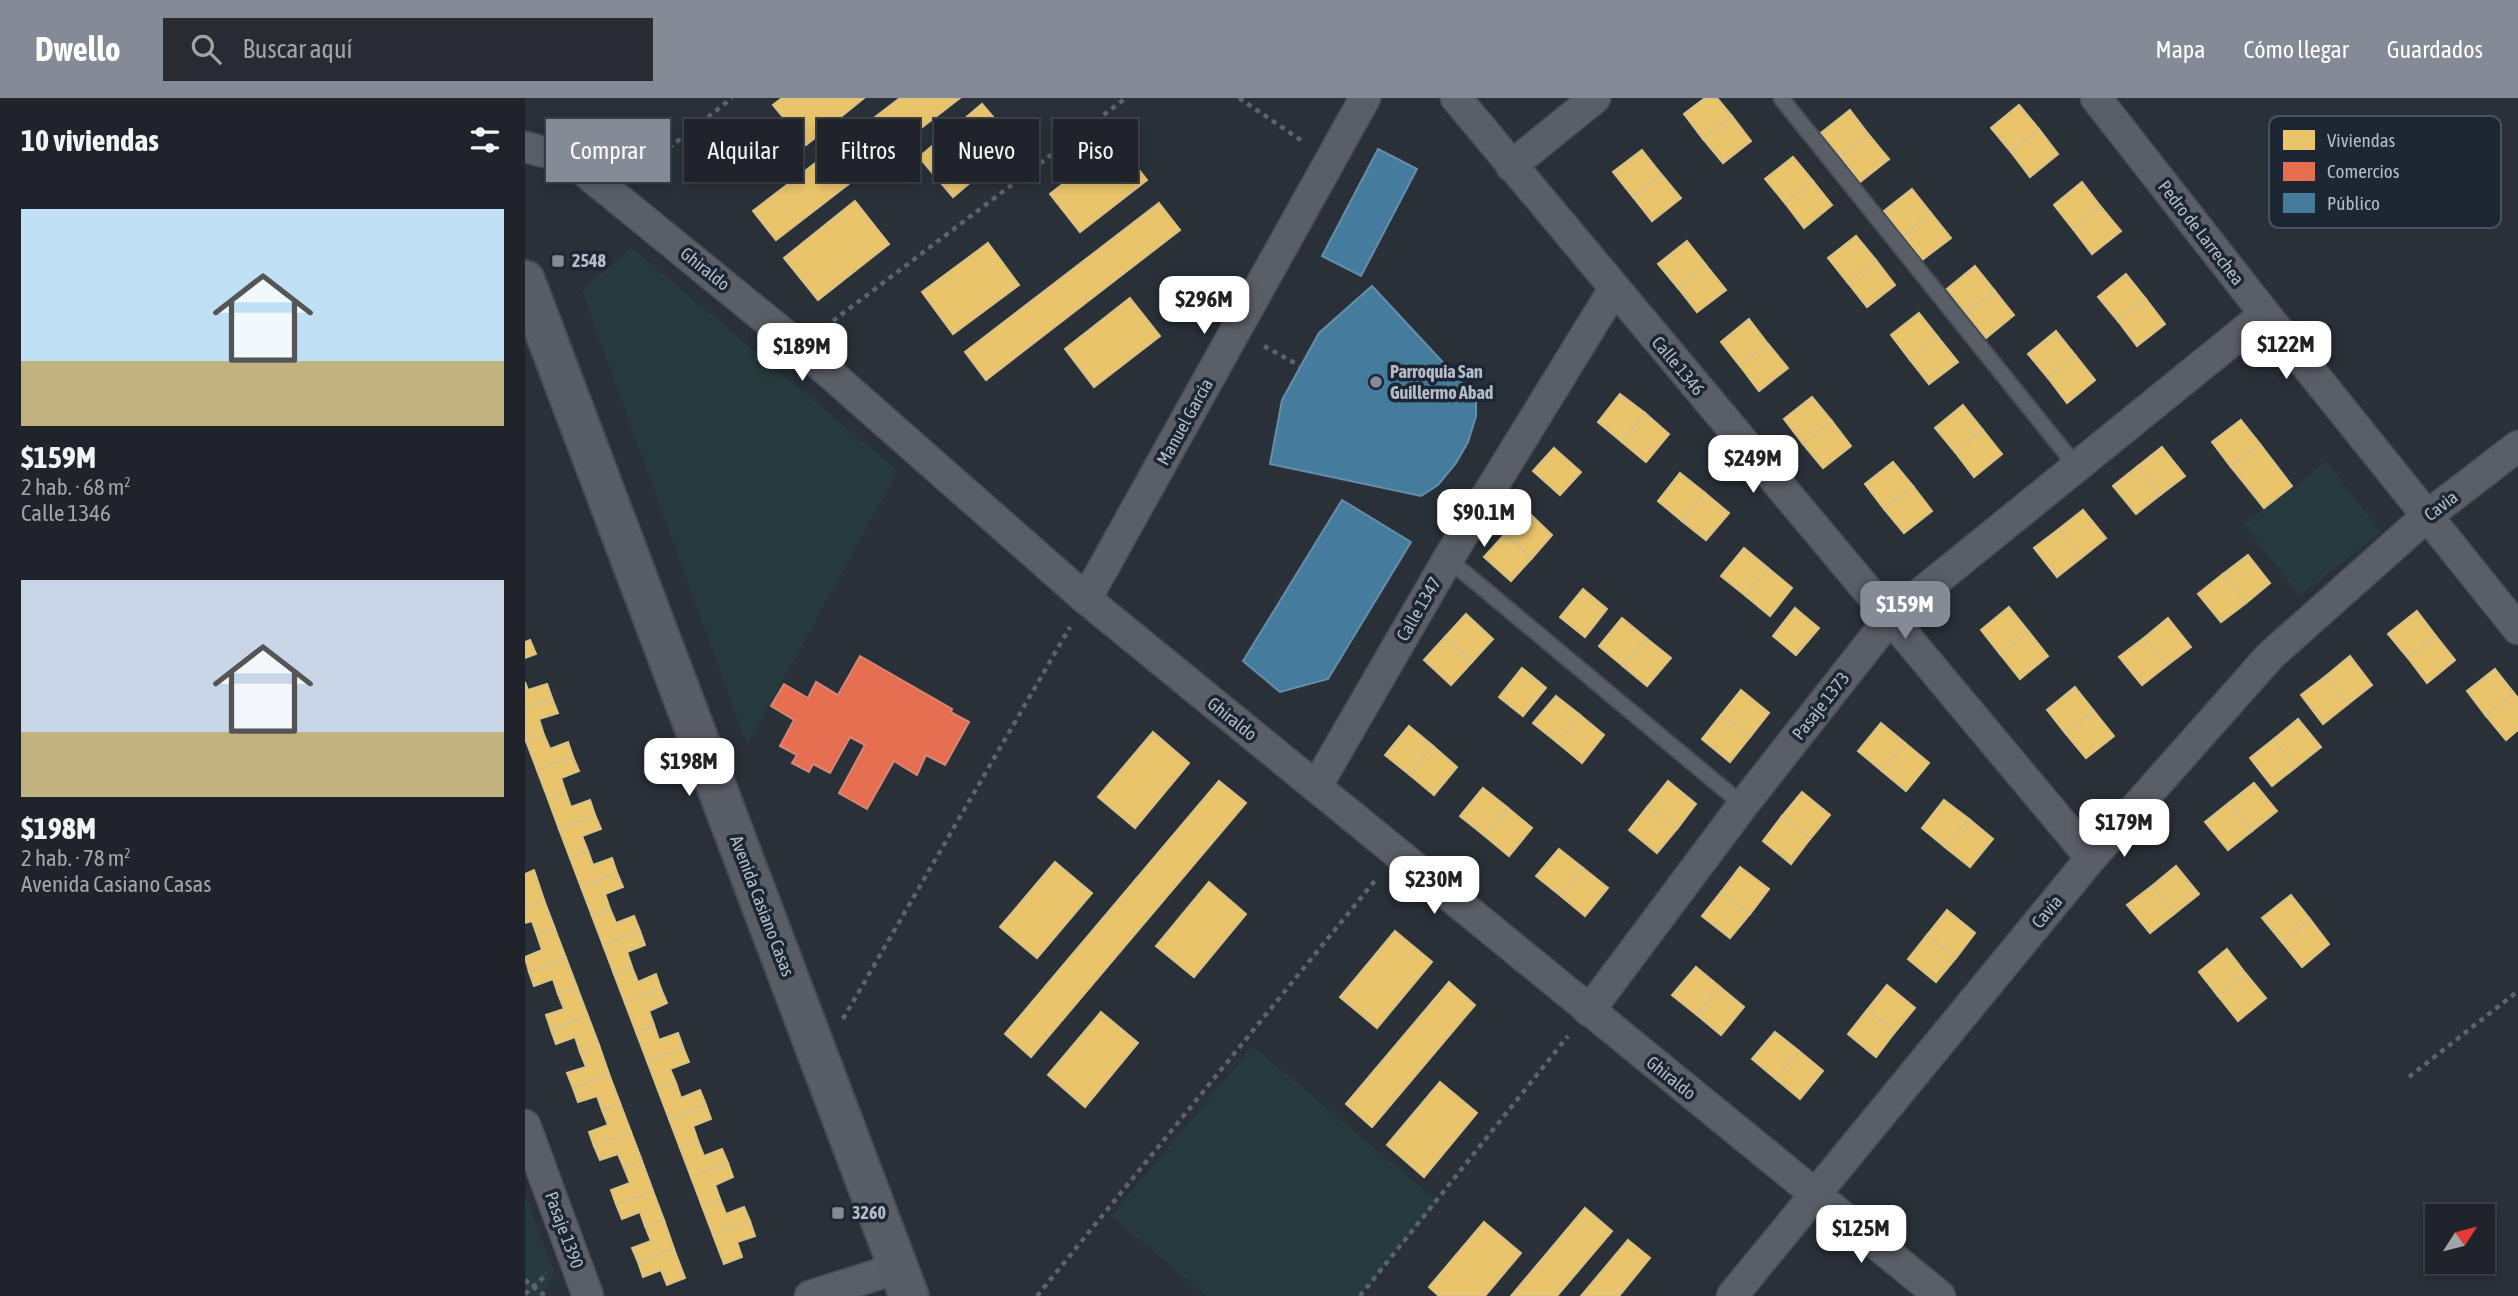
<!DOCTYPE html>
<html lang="es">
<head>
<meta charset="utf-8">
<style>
  :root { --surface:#20242a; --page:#282c32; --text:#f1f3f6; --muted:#a2a4a8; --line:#3d4147; --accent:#848b96 }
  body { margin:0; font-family:"Asap Condensed",sans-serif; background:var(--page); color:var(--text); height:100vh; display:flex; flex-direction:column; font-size:26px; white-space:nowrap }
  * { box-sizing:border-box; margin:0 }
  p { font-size:23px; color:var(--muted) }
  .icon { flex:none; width:38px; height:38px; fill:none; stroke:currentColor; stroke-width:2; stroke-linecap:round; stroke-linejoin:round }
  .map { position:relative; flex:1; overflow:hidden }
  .drawer { display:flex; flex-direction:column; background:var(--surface); width:525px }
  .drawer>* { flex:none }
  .hud { position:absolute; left:21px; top:21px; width:665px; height:63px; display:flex; gap:14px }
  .needle { width:46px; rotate:54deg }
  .buttons { position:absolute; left:1900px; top:1106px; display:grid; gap:14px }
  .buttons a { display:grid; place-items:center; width:70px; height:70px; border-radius:0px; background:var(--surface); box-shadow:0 4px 10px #0003,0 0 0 2px var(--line); font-size:35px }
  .price { position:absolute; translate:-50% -60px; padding:0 16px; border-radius:14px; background:#fff; color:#222; font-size:23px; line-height:46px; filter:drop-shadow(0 2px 4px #0008) }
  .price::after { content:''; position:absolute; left:50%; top:42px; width:21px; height:16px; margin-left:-10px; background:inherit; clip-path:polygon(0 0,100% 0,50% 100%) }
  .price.current { background:var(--accent); color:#fff }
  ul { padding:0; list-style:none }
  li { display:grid; align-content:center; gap:14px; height:371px; padding:0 21px }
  li span { display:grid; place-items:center; height:217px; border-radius:0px; color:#555 }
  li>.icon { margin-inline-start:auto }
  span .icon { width:126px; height:126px; fill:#fffc; stroke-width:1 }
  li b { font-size:30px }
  h2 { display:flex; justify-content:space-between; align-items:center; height:84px; padding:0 21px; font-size:30px }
  .chip { padding:0 24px; border-radius:0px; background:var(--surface); box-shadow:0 4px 10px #0003,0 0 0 2px var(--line); font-size:24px; line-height:63px }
  .chip.current { background:var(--accent); color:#fff }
  header { display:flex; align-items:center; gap:42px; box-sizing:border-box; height:98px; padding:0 35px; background:var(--accent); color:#fff }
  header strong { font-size:33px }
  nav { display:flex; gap:38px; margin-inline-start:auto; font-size:24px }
  .search { width:490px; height:63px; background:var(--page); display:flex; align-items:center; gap:18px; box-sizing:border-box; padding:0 24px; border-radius:0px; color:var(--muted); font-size:26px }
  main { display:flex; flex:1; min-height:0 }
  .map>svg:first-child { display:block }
  .green { fill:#273a3e }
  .homes { fill:#e9c46a; stroke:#d9c286; stroke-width:2 }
  .shops { fill:#e76f51; stroke:#d88675; stroke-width:2 }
  .public { fill:#457b9d; stroke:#668eaa; stroke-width:2 }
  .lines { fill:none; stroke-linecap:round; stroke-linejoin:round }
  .service-casing { stroke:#484c53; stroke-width:18 }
  .minor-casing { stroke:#484c53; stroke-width:33 }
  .secondary-casing { stroke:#484c53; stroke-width:42 }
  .path { stroke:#5d636a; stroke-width:4.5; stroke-dasharray:5 5; stroke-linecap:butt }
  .service { stroke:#5a5e66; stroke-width:14 }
  .minor { stroke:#5a5e66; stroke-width:30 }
  .secondary { stroke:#595d64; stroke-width:38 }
  .poi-dot { fill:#848b96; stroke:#1d2633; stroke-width:2.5 }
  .labels { text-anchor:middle; stroke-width:7; stroke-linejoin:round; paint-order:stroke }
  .street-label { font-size:18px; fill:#b4bcc9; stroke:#1d2633 }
  .poi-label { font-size:18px; font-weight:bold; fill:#b4bcc9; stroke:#1d2633; text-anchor:start }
  .key { fill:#1d2633; stroke:#4a5360; stroke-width:2 }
  .key-label { font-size:19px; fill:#b4bcc9 }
</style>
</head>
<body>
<header>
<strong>Dwello</strong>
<div class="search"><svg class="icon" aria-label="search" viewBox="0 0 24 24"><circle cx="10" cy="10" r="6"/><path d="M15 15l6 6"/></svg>Buscar aquí</div>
<nav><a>Mapa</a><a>Cómo llegar</a><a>Guardados</a></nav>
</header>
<main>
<section class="drawer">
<h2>10 viviendas<svg class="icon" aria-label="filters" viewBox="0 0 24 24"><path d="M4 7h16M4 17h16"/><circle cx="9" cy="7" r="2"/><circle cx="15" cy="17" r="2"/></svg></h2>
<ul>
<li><span style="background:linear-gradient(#bfe0f5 70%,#c2b280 0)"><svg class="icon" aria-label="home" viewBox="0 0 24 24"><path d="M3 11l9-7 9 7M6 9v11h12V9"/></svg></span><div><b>$159M</b><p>2 hab. · 68 m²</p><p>Calle 1346</p></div></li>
<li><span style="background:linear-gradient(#c9d6e8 70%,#c2b280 0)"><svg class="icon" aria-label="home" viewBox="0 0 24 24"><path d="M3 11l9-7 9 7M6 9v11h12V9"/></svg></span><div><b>$198M</b><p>2 hab. · 78 m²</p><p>Avenida Casiano Casas</p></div></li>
</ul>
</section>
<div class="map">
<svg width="1993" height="1198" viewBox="0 0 1993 1198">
  <rect width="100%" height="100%" fill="#2a3038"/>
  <g class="green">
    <path d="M106,149l267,224 -151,274 -165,-454z"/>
    <path d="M1801,363l55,71 -81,64 -56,-71z"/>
    <path d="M728,948l186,156 -79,94h-154l-95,-80z"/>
    <path d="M0,1097l29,78 -11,23h-18z"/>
  </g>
  <g class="homes">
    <path d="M257,0h82l-58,47 -33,-40z"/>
    <path d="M375,0h60l-184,142 -23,-29z"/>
    <path d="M1180,0h12l15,18 -29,23 -19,-25z"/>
    <path d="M457,6l34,40 -63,53 -34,-40z"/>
    <path d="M1494,7l20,24 -28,23 -20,-24z"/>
    <path d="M1325,12l19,25 -28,22 -20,-24z"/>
    <path d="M1207,18l19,25 -28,22 -20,-24z"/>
    <path d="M1514,31l19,25 -28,23 -19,-25z"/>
    <path d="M1344,37l20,24 -29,23 -19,-25z"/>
    <path d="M592,44l30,38 -67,52 -30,-38z"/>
    <path d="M1117,52l19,24 -28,23 -20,-25z"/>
    <path d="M1268,59l20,24 -28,22 -20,-24z"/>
    <path d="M1136,76l20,24 -29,23 -19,-24z"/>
    <path d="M1288,83l19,24 -28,23 -19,-25z"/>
    <path d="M1557,84l19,25 -28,22 -19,-24z"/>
    <path d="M1387,91l19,24 -28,23 -19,-25z"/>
    <path d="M330,103l34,43 -71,56 -34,-42z"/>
    <path d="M634,105l21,27 -194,150 -21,-28z"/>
    <path d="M1576,109l20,24 -29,23 -19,-25z"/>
    <path d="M1406,115l20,25 -29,22 -19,-24z"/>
    <path d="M1331,138l20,24 -28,23 -20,-25z"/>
    <path d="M1162,143l19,24 -28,23 -20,-24z"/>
    <path d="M463,145l31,42 -66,49 -31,-42z"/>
    <path d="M1351,162l19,25 -28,22 -19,-24z"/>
    <path d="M1181,167l20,25 -29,22 -19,-24z"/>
    <path d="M1450,168l20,25 -29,22 -19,-24z"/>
    <path d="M1601,176l20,25 -28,22 -20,-24z"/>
    <path d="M1470,193l19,24 -28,23 -20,-25z"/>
    <path d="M605,200l30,38 -66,51 -29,-38z"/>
    <path d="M1621,201l19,25 -28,22 -19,-25z"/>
    <path d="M1394,215l19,24 -28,23 -19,-25z"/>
    <path d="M1224,221l19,25 -28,22 -19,-24z"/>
    <path d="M1531,233l20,25 -28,22 -20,-24z"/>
    <path d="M1413,239l20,25 -29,22 -19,-24z"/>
    <path d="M1243,246l20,24 -29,23 -19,-25z"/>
    <path d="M1551,258l19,24 -28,23 -19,-25z"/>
    <path d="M1095,296l25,19 -23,29 -24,-20z"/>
    <path d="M1287,299l20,24 -29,23 -19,-25z"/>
    <path d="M1438,307l20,25 -28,22 -20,-24z"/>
    <path d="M1120,315l24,21 -23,28 -24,-20z"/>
    <path d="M1716,322l19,24 -29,23 -19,-25z"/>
    <path d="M1307,323l19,25 -28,22 -20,-24z"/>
    <path d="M1458,332l19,24 -28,23 -19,-25z"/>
    <path d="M1735,346l32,42 -28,22 -33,-41z"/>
    <path d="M1637,349l23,29 -25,19 -22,-29z"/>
    <path d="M1029,350l27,24 -21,23 -27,-24z"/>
    <path d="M1368,364l20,24 -29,23 -19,-25z"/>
    <path d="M1613,368l22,29 -24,19 -23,-28z"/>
    <path d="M1155,375l25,20 -23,28 -24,-20z"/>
    <path d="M1388,388l19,25 -28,22 -20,-24z"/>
    <path d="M1180,395l24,20 -23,27 -24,-19z"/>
    <path d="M1001,412l26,25 -20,23 -27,-24z"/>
    <path d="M1558,412l23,28 -25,20 -22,-29z"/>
    <path d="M1534,431l22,29 -24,19 -23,-29z"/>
    <path d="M980,436l27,24 -21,23 -27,-24z"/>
    <path d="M1219,450l24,20 -22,28 -25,-20z"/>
    <path d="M1723,457l22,28 -24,20 -23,-29z"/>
    <path d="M1243,470l24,20 -22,28 -24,-20z"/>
    <path d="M1698,476l23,29 -25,19 -23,-28z"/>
    <path d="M1058,491l24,20 -22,28 -25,-20z"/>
    <path d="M1484,509l20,25 -29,22 -19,-24z"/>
    <path d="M1270,510l24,20 -23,27 -23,-19z"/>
    <path d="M1892,513l19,25 -28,22 -20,-24z"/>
    <path d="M941,516l27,25 -21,23 -27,-25z"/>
    <path d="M1097,520l24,20 -23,28 -24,-20z"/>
    <path d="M1643,520l23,29 -25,19 -22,-28z"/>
    <path d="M1504,534l19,24 -28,23 -20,-25z"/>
    <path d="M1911,538l19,24 -28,23 -19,-25z"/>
    <path d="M920,539l27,25 -21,23 -27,-25z"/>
    <path d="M1121,540l25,20 -24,28 -24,-20z"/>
    <path d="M1619,540l22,28 -24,19 -23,-28z"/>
    <path d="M5,542l6,14 -11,4v-16z"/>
    <path d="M1825,558l22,29 -24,19 -22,-28z"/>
    <path d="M997,570l24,20 -23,28 -24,-19z"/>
    <path d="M1970,571l19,24 -28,23 -19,-25z"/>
    <path d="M1801,578l22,28 -25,20 -22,-29z"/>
    <path d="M0,584l3,8 19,-6 5,14 -27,10z"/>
    <path d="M1550,589l19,24 -28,23 -19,-24z"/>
    <path d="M1216,592l28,23 -19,24 -29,-22z"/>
    <path d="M1989,595l4,5v32l-12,10 -20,-24z"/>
    <path d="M1031,598l24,19 -22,28 -25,-20z"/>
    <path d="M27,600l6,15 -19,6 5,16 -18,6 -1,-33z"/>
    <path d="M1569,613l20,25 -28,22 -20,-24z"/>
    <path d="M1055,617l24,20 -22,28 -24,-20z"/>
    <path d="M1196,617l29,22 -20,25 -28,-23z"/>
    <path d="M1773,621l23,28 -25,20 -22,-28z"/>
    <path d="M1356,625l24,20 -23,28 -24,-20z"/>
    <path d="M884,628l24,20 -23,29 -25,-20z"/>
    <path d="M628,634l36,31 -54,65 -37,-31z"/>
    <path d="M19,637l6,14 18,-7 5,15 -36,13 -11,-29z"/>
    <path d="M1749,641l22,28 -24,19 -22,-28z"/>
    <path d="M1380,645l24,20 -23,28 -24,-20z"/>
    <path d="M908,648l24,21 -23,28 -24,-20z"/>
    <path d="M48,659l6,14 -18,7 5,15 -18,6 -11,-29z"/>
    <path d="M694,683l27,22 -215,254 -26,-23z"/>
    <path d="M1143,683l28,23 -19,25 -29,-23z"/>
    <path d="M1729,685l23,28 -25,20 -22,-29z"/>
    <path d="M958,690l25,20 -23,28 -25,-20z"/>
    <path d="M1277,694l28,23 -20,24 -28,-23z"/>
    <path d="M41,695l5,14 19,-7 5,15 -36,14 -11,-30z"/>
    <path d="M1419,702l25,19 -24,28 -23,-19z"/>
    <path d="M1705,704l22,29 -24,19 -23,-28z"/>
    <path d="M1123,708l29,23 -20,24 -28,-23z"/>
    <path d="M983,710l24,20 -23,28 -24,-20z"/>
    <path d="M70,717l6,14 -19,7 6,15 -18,7 -11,-29z"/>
    <path d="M1257,718l28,23 -19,25 -28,-23z"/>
    <path d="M1444,721l24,20 -23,28 -25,-20z"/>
    <path d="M1034,751l24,19 -22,28 -25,-20z"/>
    <path d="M63,753l5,14 19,-7 5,15 -36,14 -11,-29z"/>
    <path d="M530,764l37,31 -55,65 -37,-31z"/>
    <path d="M1651,768l23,28 -25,20 -22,-28z"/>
    <path d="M1215,769l29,22 -19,25 -29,-22z"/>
    <path d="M1058,770l25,20 -23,28 -24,-20z"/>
    <path d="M9,772l10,30 -19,7v-33z"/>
    <path d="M92,775l6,14 -18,7 5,15 -18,7 -11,-29z"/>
    <path d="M684,784l37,32 -52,63 -38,-31z"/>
    <path d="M1627,788l22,28 -24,19 -23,-28z"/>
    <path d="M1196,794l29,22 -20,24 -28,-22z"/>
    <path d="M1766,797l19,24 -28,23 -20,-24z"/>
    <path d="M19,802l11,29 -18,6 -5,-14 -7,2v-16z"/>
    <path d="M85,811l6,14 18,-7 6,15 -37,14 -11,-29z"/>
    <path d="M1422,812l28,23 -19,25 -29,-23z"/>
    <path d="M1785,821l19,25 -27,23 -20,-25z"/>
    <path d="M30,831l11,29 -37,14 -4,-15 17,-7 -5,-15z"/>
    <path d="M115,833l5,14 -18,7 5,15 -18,7 -11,-29z"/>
    <path d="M870,833l37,31 -55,66 -37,-31z"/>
    <path d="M1402,837l29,23 -20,24 -28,-23z"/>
    <path d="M1702,851l19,25 -28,22 -19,-24z"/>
    <path d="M41,860l11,29 -19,7 -5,-15 -19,7 -5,-14z"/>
    <path d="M107,869l6,15 18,-8 5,15 -36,14 -11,-29z"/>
    <path d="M1171,869l24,20 -23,28 -25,-20z"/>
    <path d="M1721,876l20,24 -28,23 -20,-25z"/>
    <path d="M924,884l26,23 -103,122 -26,-23z"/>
    <path d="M1362,887l28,23 -20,24 -28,-22z"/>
    <path d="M52,889l11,29 -37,14 -5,-15 18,-6 -6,-15z"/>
    <path d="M1195,889l24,20 -23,28 -24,-20z"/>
    <path d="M136,891l6,14 -18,8 5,14 -18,7 -11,-29z"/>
    <path d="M1342,912l28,22 -19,25 -28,-23z"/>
    <path d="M576,914l37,31 -53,64 -37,-32z"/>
    <path d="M63,918l11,29 -19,7 -5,-15 -19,7 -5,-14z"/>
    <path d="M129,927l5,15 19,-7 5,14 -36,14 -11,-29z"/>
    <path d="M1250,934l24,19 -23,28 -24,-20z"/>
    <path d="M74,947l10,29 -36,14 -6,-15 19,-6 -6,-15z"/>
    <path d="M158,949l6,15 -19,7 6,14 -18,7 -11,-29z"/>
    <path d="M1274,953l24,20 -23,28 -24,-20z"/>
    <path d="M84,976l11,29 -18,7 -5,-14 -19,6 -5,-14z"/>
    <path d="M915,984l37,31 -53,64 -37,-32z"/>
    <path d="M151,985l5,15 19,-8 6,15 -37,14 -11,-29z"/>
    <path d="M95,1005l11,29 -37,14 -5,-14 19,-7 -6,-15z"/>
    <path d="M181,1007l5,14 -18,7 5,15 -18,7 -11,-29z"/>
    <path d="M106,1034l11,29 -18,7 -6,-14 -18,6 -6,-14z"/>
    <path d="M173,1043l6,15 18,-7 6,14 -37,14 -11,-29z"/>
    <path d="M117,1063l11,30 -37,13 -5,-14 19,-7 -6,-15z"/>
    <path d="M203,1065l5,14 -18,8 5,14 -18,7 -11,-29z"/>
    <path d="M128,1093l11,29 -19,6 -5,-14 -18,7 -6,-15z"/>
    <path d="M195,1101l6,15 18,-7 6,14 -37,14 -11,-29z"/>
    <path d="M1060,1110l27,23 -55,65h-46z"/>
    <path d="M139,1122l10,29 -36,13 -6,-14 19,-7 -6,-15z"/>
    <path d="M225,1123l5,15 -18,6 5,15 -18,7 -11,-29z"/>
    <path d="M959,1124l37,31 -36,43h-46l-10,-9z"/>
    <path d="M1103,1142l22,18 -31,38h-38z"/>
    <path d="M149,1151l11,29 -18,7 -6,-15 -18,7 -5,-15z"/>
  </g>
  <path class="shops" d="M335,558l92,53 -1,3 18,10 -24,43 -19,-10 -9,20 -23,-14 -27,48 -28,-16 26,-48 -15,-8 -20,36 -17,-9 -4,8 -17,-9 5,-8 -17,-9 14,-26 -23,-14 13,-22 24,14 8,-16 22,13z"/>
  <g class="public">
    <path d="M853,51l39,20 -56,107 -39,-20z"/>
    <path d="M847,188l104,112v18l-8,26 -12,21 -18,22 -17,11 -151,-32 12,-64 37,-67z"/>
    <path d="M817,402l69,42 -83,137 -48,13 -37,-31z"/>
  </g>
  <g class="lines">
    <g class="service-casing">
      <g id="service">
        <path d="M1256,0l295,368"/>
        <path d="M923,461l295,246"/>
      </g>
    </g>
    <g class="minor-casing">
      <g id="minor">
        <path d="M931,0l635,760"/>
        <path d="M1571,0l169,216 253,315"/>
        <path d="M0,49l43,11 232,189 286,252 854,697"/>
        <path d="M986,68l84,-68"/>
        <path d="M561,501l279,-501"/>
        <path d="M791,689l132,-228 166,-270"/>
        <path d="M1064,913l154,-206 147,-187 375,-304"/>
        <path d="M0,1027l63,171"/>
        <path d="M285,1198l88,-28"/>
        <path d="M1207,1198l359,-438 179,-202 157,-140 91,-70"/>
      </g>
    </g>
    <g class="secondary-casing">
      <path id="secondary" d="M0,182l384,1016"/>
    </g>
    <g class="path">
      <path d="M714,0l66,45"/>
      <path d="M112,75l95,-75"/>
      <path d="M300,229l301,-229"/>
      <path d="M739,248l36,20"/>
      <path d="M318,921l227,-392"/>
      <path d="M1884,979l109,-86"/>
      <path d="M0,1182l20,16"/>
      <path d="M0,1196l21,-19 -1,-2"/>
      <path d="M512,1198l340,-418"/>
      <path d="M835,1198l208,-260"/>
    </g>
    <use href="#service" class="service"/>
    <use href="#minor" class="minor"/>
    <use href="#secondary" class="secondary"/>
  </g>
  <g class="poi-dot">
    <rect x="26" y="156" width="14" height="14" rx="3.5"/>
    <circle cx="851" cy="284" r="7"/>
    <rect x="306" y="1108" width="14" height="14" rx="3.5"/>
  </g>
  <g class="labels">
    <g class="street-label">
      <text transform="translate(1676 135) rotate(52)" y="6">Pedro de Larrechea</text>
      <text transform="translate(180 171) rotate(39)" y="6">Ghiraldo</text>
      <text transform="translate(1153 268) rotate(50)" y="6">Calle 1346</text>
      <text transform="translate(660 324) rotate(-61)" y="6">Manuel García</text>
      <text transform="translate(1916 408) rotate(-38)" y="6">Cavia</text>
      <text transform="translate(894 511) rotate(-60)" y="6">Calle 1347</text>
      <text transform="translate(1296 608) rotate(-52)" y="6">Pasaje 1373</text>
      <text transform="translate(707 621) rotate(39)" y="6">Ghiraldo</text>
      <text transform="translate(237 808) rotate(69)" y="6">Avenida Casiano Casas</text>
      <text transform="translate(1522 814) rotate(-50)" y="6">Cavia</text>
      <text transform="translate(1146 980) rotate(39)" y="6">Ghiraldo</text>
      <text transform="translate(39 1132) rotate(70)" y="6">Pasaje 1390</text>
    </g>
    <g class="poi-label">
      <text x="47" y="169">2548</text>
      <text x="865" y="280">Parroquia San<tspan x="865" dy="21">Guillermo Abad</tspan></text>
      <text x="327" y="1121">3260</text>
    </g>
  </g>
  <rect x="1744" y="18" width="232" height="112" rx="10" class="key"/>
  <rect x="1758" y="32" width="32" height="20" fill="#e9c46a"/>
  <rect x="1758" y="64" width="32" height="19" fill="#e76f51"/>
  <rect x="1758" y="95" width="32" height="20" fill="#457b9d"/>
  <g class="key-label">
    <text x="1802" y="49">Viviendas</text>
    <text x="1802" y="80">Comercios</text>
    <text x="1802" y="112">Público</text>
  </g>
</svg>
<div class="buttons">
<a><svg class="needle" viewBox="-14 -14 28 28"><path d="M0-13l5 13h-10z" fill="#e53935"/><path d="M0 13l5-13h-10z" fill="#a2a4a8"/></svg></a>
</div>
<b class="price" style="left:679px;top:238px">$296M</b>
<b class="price" style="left:1761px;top:283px">$122M</b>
<b class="price" style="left:277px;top:285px">$189M</b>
<b class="price" style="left:1228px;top:397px">$249M</b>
<b class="price" style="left:959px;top:451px">$90.1M</b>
<b class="price current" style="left:1380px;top:543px">$159M</b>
<b class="price" style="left:164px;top:700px">$198M</b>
<b class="price" style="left:1599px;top:761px">$179M</b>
<b class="price" style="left:909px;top:818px">$230M</b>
<b class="price" style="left:1336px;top:1167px">$125M</b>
<div class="hud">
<a class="chip current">Comprar</a>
<a class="chip">Alquilar</a>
<a class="chip">Filtros</a>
<a class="chip">Nuevo</a>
<a class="chip">Piso</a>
</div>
</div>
</main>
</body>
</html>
